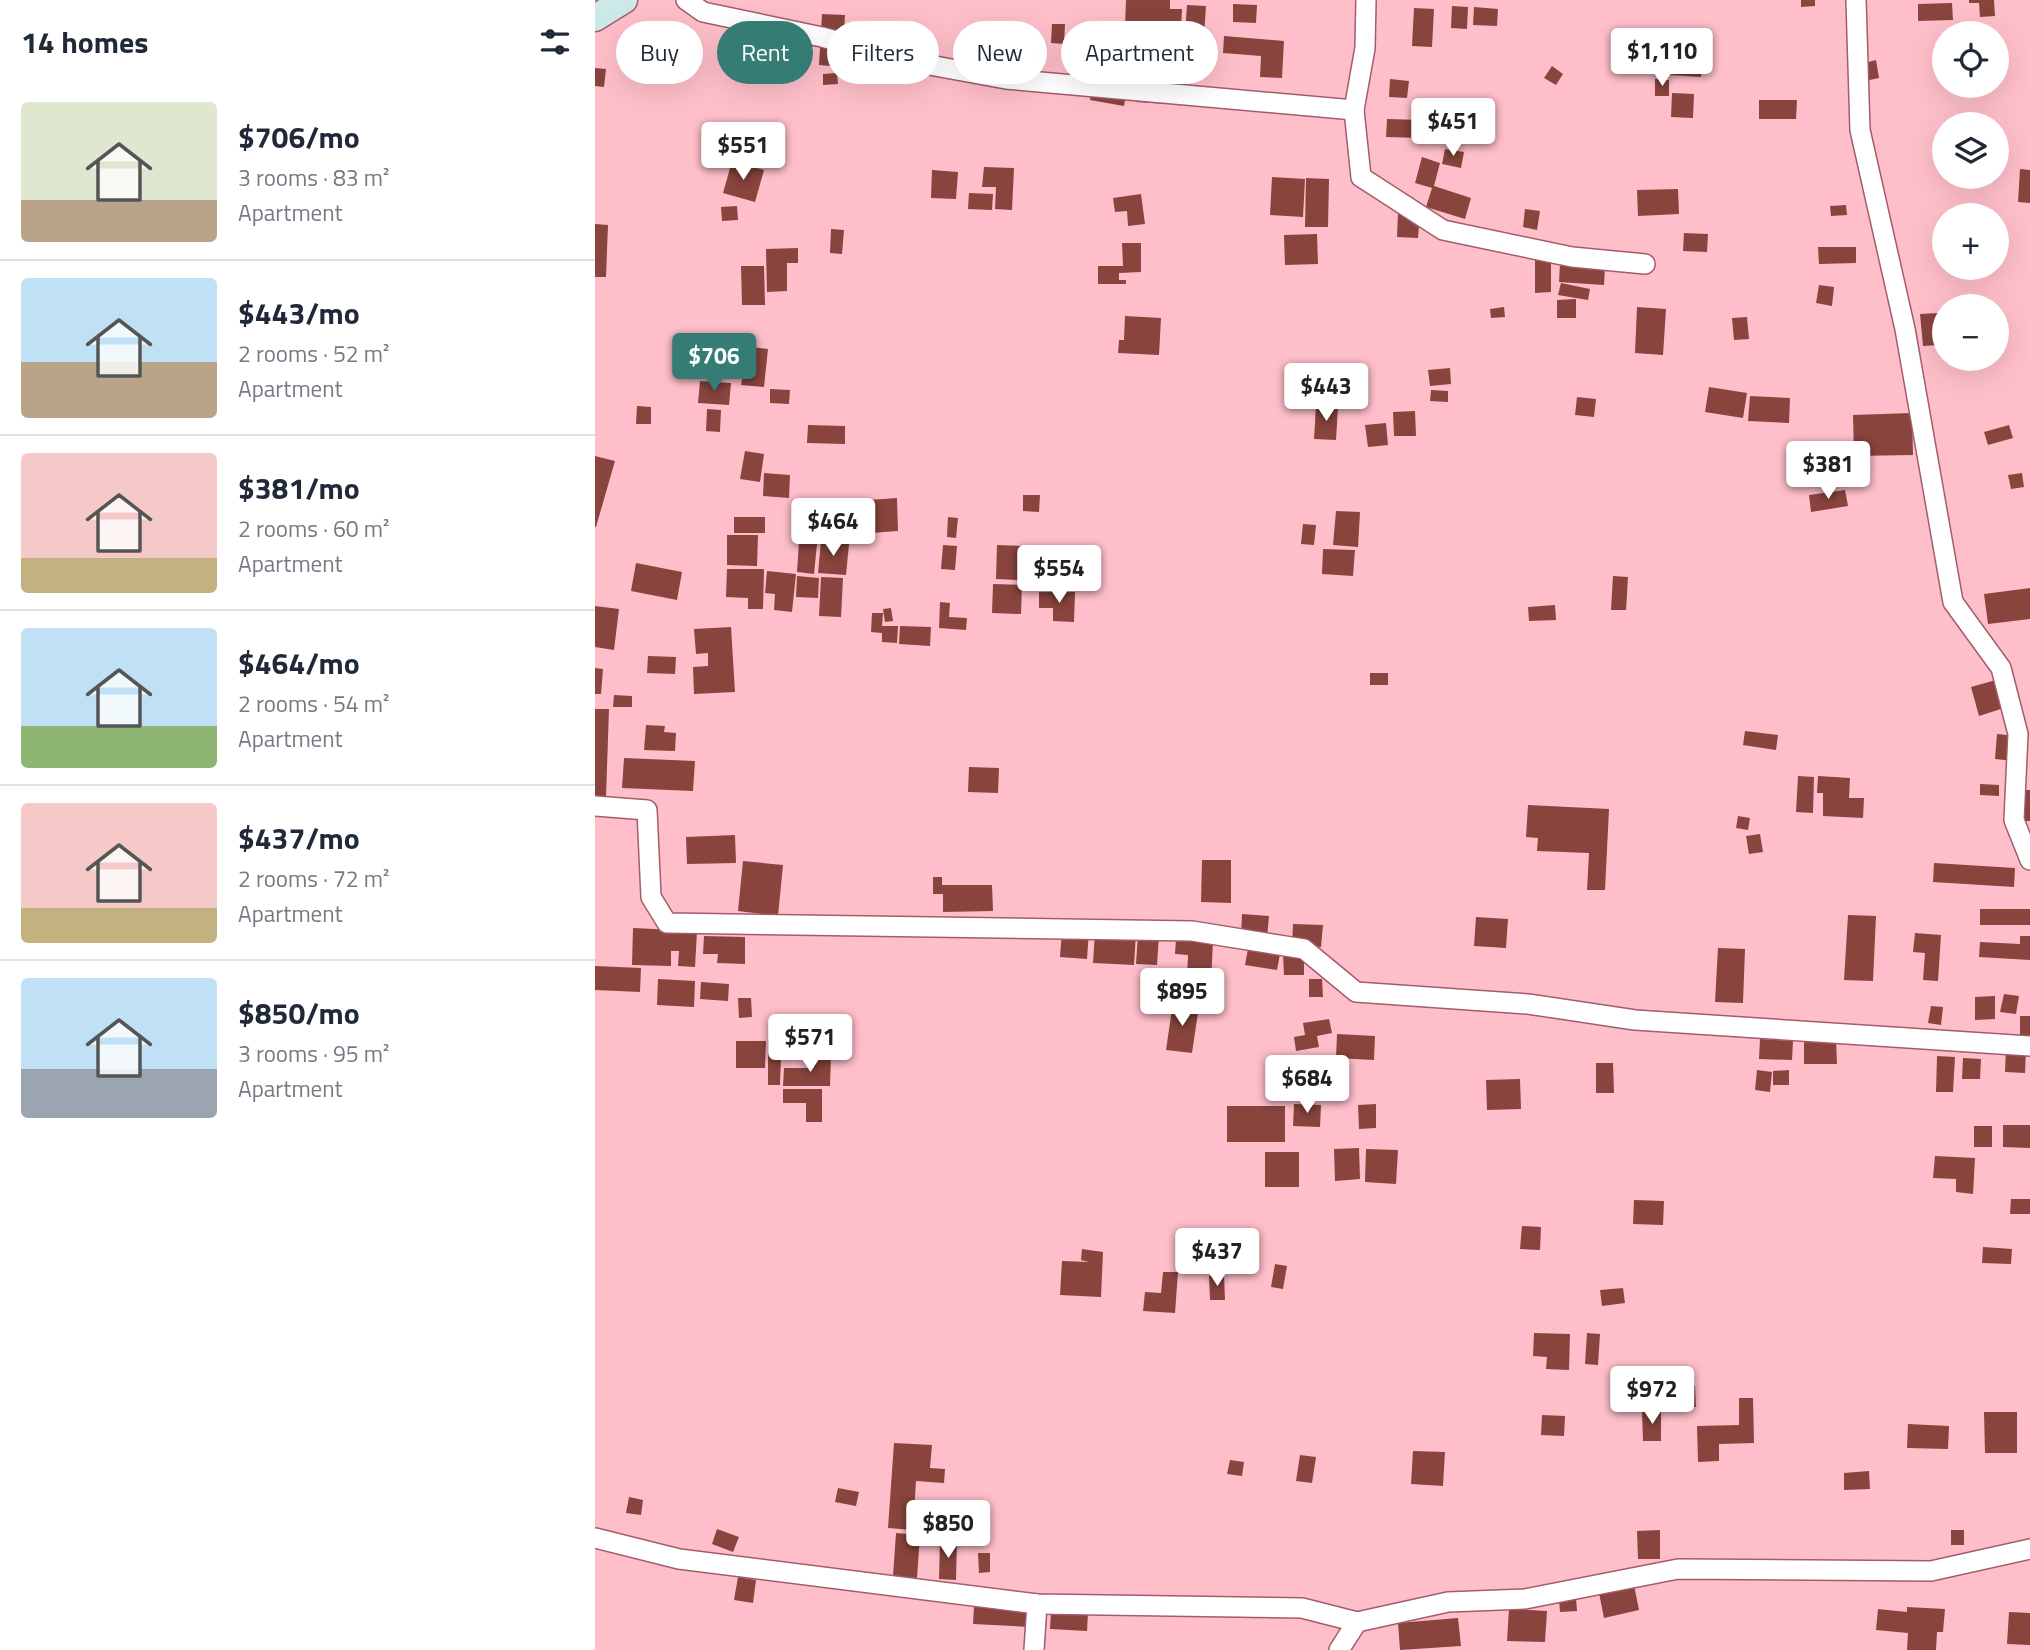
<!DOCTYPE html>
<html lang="en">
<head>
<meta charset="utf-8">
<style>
  :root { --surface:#fff; --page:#f6f6f7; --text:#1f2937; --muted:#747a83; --line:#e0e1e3; --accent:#357c75 }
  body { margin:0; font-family:"Titillium Web",sans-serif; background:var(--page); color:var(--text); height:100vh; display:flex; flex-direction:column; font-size:26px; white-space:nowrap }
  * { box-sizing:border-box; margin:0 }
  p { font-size:23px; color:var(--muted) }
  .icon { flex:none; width:38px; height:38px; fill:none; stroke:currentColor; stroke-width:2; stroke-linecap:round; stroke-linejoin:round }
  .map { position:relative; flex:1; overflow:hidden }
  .sheet { display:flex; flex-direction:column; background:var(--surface); width:595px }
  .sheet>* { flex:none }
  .banner { position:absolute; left:21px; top:21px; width:665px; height:63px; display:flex; gap:14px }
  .tools { position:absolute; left:1337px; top:21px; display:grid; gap:14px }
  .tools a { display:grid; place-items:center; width:77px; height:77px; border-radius:50%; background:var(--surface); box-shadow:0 7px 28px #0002; font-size:35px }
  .price { position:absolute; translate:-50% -60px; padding:0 16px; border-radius:7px; background:#fff; color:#222; font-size:23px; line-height:46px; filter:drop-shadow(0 2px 4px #0008) }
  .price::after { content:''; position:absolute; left:50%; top:42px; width:21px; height:16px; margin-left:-10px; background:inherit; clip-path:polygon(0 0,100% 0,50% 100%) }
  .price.selected { background:var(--accent); color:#fff }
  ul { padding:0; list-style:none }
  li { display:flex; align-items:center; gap:21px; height:175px; padding:0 21px }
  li+li { border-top:2px solid var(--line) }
  li span { display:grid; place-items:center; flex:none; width:196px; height:140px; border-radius:7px; color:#555 }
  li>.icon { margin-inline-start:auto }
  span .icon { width:84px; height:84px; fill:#fffc; stroke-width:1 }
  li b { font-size:30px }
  h2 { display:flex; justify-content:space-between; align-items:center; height:84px; padding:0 21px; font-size:30px }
  .pill { padding:0 24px; border-radius:32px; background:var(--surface); box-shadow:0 7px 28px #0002; font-size:24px; line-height:63px }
  .pill.selected { background:var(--accent); color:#fff }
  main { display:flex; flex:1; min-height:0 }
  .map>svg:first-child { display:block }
  .building { fill:#88443d }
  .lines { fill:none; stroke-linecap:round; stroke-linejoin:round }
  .street-casing { stroke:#a35c6b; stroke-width:22 }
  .secondary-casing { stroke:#a35c6b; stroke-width:29 }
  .street { stroke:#fff; stroke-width:19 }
  .secondary { stroke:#cbe9e6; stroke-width:26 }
</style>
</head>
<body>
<main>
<section class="sheet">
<h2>14 homes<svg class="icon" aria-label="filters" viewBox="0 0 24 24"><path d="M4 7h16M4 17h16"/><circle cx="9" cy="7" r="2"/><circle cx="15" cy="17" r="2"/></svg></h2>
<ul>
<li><span style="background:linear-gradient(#dfe7d0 70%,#b9a48a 0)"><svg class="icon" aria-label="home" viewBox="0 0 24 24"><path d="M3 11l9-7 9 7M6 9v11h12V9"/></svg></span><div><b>$706/mo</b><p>3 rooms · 83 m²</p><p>Apartment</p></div></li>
<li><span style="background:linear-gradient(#bfe0f5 60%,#b9a48a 0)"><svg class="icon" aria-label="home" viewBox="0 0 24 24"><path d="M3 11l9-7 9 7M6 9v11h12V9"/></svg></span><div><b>$443/mo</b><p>2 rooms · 52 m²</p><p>Apartment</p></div></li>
<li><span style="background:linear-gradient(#f6c9c9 75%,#c2b280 0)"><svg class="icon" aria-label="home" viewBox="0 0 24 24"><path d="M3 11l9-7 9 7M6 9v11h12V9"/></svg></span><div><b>$381/mo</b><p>2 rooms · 60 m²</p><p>Apartment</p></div></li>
<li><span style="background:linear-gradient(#bfe0f5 70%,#8fb573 0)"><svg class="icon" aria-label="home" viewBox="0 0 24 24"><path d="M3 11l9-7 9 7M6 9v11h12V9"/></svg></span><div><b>$464/mo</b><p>2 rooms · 54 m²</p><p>Apartment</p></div></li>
<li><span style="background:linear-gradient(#f6c9c9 75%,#c2b280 0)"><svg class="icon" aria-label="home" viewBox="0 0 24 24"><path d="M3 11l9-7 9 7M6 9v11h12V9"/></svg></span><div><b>$437/mo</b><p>2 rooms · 72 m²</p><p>Apartment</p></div></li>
<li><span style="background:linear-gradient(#bfe0f5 65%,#9aa5b1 0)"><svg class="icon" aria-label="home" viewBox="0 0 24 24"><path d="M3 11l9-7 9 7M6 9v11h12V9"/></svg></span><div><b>$850/mo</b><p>3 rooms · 95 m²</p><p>Apartment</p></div></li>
</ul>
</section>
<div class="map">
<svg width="1435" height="1650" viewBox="0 0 1435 1650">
  <rect width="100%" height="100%" fill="#ffbfca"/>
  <g class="building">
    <path d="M531,0h44v9h12l-1,19 -56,-2z"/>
    <path d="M1206,0h14v6l-14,1z"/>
    <path d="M1374,0h25l1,16 -15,1 -1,-14h-10z"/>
    <path d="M1357,3l1,17 -35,1v-17z"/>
    <path d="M638,4l24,1 -1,18 -23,-1z"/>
    <path d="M592,5l19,1 -3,44 -19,-1z"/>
    <path d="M857,6l16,1 -1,22 -16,-1z"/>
    <path d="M879,7l24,2 -1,17 -24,-1z"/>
    <path d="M819,8l20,1 -2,38 -20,-1z"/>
    <path d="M227,14l23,1 -3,52 -23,-2z"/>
    <path d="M457,24h13l-1,20 -13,-1z"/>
    <path d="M507,26l34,6 -12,74 -34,-6z"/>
    <path d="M629,36l60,5 -2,37 -22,-1 1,-21 -38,-3z"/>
    <path d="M545,38l32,3 -4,63 -32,-2z"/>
    <path d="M195,46l19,1 -1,9 -19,-1z"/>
    <path d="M1077,55l30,1 -1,21 -30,-2z"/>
    <path d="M1281,60l3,18 -14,3 -4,-17z"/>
    <path d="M957,66l11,8 -7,11 -12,-7z"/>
    <path d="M0,68l11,1 -2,18 -9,-1z"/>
    <path d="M242,73l1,11 -15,1v-11z"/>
    <path d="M795,79l19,2 -2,17 -18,-1z"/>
    <path d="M1060,79l14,1v16h-14z"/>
    <path d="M1077,93l22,1 -1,24 -22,-1z"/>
    <path d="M1164,100h38l-1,19h-37z"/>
    <path d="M792,119l35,1 -1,18 -35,-1z"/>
    <path d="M850,149l19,3 -3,16 -19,-4z"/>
    <path d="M827,157l18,6 -6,23 37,12 -6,21 -39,-12 6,-19 -17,-5z"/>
    <path d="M137,161l32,9 -9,32 -32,-9z"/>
    <path d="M389,167l30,1 -2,42 -17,-1 1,-22h-14z"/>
    <path d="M1425,169l10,1v33l-12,-1z"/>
    <path d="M337,170l26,2 -2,27 -25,-1z"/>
    <path d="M677,177l33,2 -2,38 -33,-2z"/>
    <path d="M711,178l23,1 -1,48h-23z"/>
    <path d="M1083,189l1,25 -41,2 -1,-26z"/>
    <path d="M374,193l24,1 -1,16 -24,-1z"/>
    <path d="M546,194l4,30 -17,2 -1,-15 -12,1 -2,-14z"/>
    <path d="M1251,205l1,10 -16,1 -1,-10z"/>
    <path d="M142,206l1,14 -16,1 -1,-14z"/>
    <path d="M930,209l15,2 -3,19 -14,-3z"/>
    <path d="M803,212l22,1 -2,25 -21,-1z"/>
    <path d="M0,224l13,1 -2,52h-11z"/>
    <path d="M236,229l13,1 -2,24 -12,-1z"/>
    <path d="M1089,233l24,1 -1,18 -24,-1z"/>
    <path d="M722,234l1,30 -33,1 -1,-30z"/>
    <path d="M527,243h19v29l-22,1v7h7v4h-28v-18h25z"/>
    <path d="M1223,247h38v16l-37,1z"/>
    <path d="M203,248v15h-11v28l-20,1 -1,-43z"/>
    <path d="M940,257h16v35l-16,1z"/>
    <path d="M965,264l45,3 -1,18 -45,-3z"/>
    <path d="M146,266h23l1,39h-23z"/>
    <path d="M966,283l29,6 -2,11 -30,-5z"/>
    <path d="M1224,285l15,2 -2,19 -16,-3z"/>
    <path d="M981,299v19h-19v-18z"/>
    <path d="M909,307l1,10 -14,1 -1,-9z"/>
    <path d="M1042,307l29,2 -3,46 -28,-2z"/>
    <path d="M1343,313l2,32 -17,1 -3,-32z"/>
    <path d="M530,316l36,2 -2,37 -41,-2 1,-13h5z"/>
    <path d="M1152,317l2,22 -15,1 -2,-22z"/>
    <path d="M87,340h15l1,27h-15z"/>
    <path d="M139,345l34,4 -4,38 -23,-2 3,-20 -12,-1z"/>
    <path d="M855,368l1,16 -21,2 -2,-16z"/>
    <path d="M105,381l31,2 -2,22 -31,-2z"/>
    <path d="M1114,387l38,6 -4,25 -38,-6z"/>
    <path d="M175,389l20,1 -1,14 -19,-1z"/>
    <path d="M836,390l17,1v11l-18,-1z"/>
    <path d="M1155,396l40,2 -1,25 -41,-2z"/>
    <path d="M982,397l19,2 -2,18 -19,-2z"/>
    <path d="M42,406l14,1v17h-15z"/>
    <path d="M721,406l22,1 -2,33 -22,-1z"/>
    <path d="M112,409l14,1 -1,22 -14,-1z"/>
    <path d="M820,411l1,25h-22l-1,-24z"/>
    <path d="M1317,413l1,42 -59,1 -1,-41z"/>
    <path d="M791,423l2,22 -20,2 -3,-22z"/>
    <path d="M213,425l37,1v18l-38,-1z"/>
    <path d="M1414,425l4,13 -25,7 -4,-13z"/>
    <path d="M150,451l19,3 -4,28 -20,-3z"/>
    <path d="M0,456l20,5 -19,66h-1z"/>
    <path d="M169,473l26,2 -1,23 -26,-2z"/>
    <path d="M1427,473l2,14 -13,2 -3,-14z"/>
    <path d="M1250,490l3,16 -37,6 -2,-17z"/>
    <path d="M428,495h17l-1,17 -16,-1z"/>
    <path d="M302,498l1,33 -27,2 -2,-33z"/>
    <path d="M741,511l24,1 -2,35 -25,-2z"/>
    <rect x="139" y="517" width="31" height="16"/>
    <path d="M353,517l10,1 -2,20 -9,-1z"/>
    <path d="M708,524l13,1 -2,20 -13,-1z"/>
    <path d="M132,535h31l-1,31 -30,-1z"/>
    <path d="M226,541l28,3 -3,31 -28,-2z"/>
    <path d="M204,542l18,2 -3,30 -17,-2z"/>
    <path d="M348,545l14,1 -2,24 -14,-1z"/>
    <path d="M402,545l26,1 -2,34 -25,-1z"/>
    <path d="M728,549l32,1 -2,26 -31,-2z"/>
    <path d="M41,563l46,9 -5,28 -46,-9z"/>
    <path d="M132,569h37l-1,40h-15v-11l-22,-1z"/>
    <path d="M172,571l29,3 -4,38 -18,-2 1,-16 -10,-1z"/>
    <path d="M202,576l22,2 -1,20 -22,-1z"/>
    <path d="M1018,576l15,1 -2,33h-15z"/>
    <path d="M226,577l22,1 -2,39 -22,-1z"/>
    <path d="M398,584l29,1 -1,29 -29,-1z"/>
    <path d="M1435,588v31l-42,5 -4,-30z"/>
    <path d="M444,592h36l-1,30 -21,-1v-13h-14z"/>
    <path d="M345,602l10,1 -1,14 18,1 -1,12 -27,-2z"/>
    <path d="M960,605l1,15 -27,1 -1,-14z"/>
    <path d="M0,606l24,3 -5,41 -19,-3z"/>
    <path d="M296,608l2,13 -8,1 -2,-13z"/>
    <path d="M277,613h11l-1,13h16l-1,17 -15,-1v-9l-11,-1z"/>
    <path d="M305,626l31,1 -1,19 -31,-2z"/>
    <path d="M136,627l4,65 -41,2 -1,-27 15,-1v-13l-12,1 -2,-25z"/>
    <path d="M53,656l28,1 -1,17 -28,-1z"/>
    <path d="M0,668l8,1 -2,25h-6z"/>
    <rect x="775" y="673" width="18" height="12"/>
    <path d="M1401,680l8,28 -25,8 -8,-29z"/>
    <path d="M19,695l18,1v11h-19z"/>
    <path d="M0,709h14l-3,88 -11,-1z"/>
    <path d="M51,725l19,1 -1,6 12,1 -1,18 -31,-1z"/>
    <path d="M1150,731l33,4 -2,15 -33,-5z"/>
    <path d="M1402,734l19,2 -2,25 -19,-2z"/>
    <path d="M29,758l71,3 -2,30 -71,-3z"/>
    <path d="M374,767l30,1 -1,25 -30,-1z"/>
    <path d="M1203,776l16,1 -1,36 -17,-1z"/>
    <path d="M1223,776l32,2 -1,20h15l-1,20 -40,-2v-23h-6z"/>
    <path d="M1385,784l19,1v11l-19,-1z"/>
    <path d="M1427,790h8v31h-9z"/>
    <path d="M933,805l81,4 -4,81h-18l2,-37 -52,-2 1,-13 -12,-1z"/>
    <path d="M1143,816l12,2 -2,12 -12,-2z"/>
    <path d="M1165,834l3,18 -14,2 -3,-18z"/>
    <path d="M140,835l1,28 -49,1 -1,-27z"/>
    <path d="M607,860h29v43l-30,-1z"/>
    <path d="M148,861l40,4 -5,51 -40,-5z"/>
    <path d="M1339,863l81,5 -1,19 -81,-5z"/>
    <path d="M338,877h9v8h50l1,26 -50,1v-18h-10z"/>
    <rect x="1385" y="909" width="50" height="16"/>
    <path d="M647,914l27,2 -2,22 -26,-2z"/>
    <path d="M1253,915l28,1 -3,65 -29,-1z"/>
    <path d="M881,917l32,2 -2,29 -32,-2z"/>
    <path d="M698,924l30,1 -2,22 -29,-1z"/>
    <path d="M38,928l64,3 -2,36 -17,-1 1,-15h-8v15l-39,-1z"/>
    <path d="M467,930l27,1 -2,28 -27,-2z"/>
    <path d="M500,931l41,2 -2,32 -41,-2z"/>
    <path d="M1320,933l26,2 -3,46 -15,-1 2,-27 -12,-1z"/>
    <path d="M543,934l21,1 -2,30 -21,-1z"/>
    <path d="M109,936l41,1v27l-28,-1 1,-9h-15z"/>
    <path d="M1425,936h10v24l-51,-3 1,-15 40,2z"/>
    <path d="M581,939l37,2 -2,41 -24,-2 1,-25 -13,-1z"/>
    <path d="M1123,948l27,1 -2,54 -28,-1z"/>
    <path d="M653,949l32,5 -3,16 -32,-5z"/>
    <path d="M688,955h21v20h-20z"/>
    <path d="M0,966l46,2 -1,24 -45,-2z"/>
    <path d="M63,979l37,2 -1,26 -37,-2z"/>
    <path d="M714,979h13l1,18h-14z"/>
    <path d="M106,982l28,2 -1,17 -28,-2z"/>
    <path d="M1409,994l15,2 -3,18 -16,-2z"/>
    <path d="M1400,996v23l-20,1v-23z"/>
    <path d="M143,998h13l1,19 -13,1z"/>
    <path d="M578,1002l26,4 -7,47 -26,-3z"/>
    <path d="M1336,1006l12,1 -2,18 -13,-2z"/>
    <path d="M1425,1016h10v24l-10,1z"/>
    <path d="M734,1019l3,14 -15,3 2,11 -23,4 -2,-14 11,-2 -2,-12z"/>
    <path d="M742,1034l38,2 -1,24 -38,-2z"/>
    <path d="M1241,1038l1,26h-33v-25z"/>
    <path d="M1165,1039l33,2 -1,19 -33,-1z"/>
    <path d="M141,1041h30l-1,27h-29z"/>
    <path d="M173,1041h33v16h-20l-1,28h-12z"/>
    <path d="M1411,1048l20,1 -1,24 -20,-1z"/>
    <path d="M219,1055h17l-1,31h-47l1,-18h30z"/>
    <path d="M1342,1056l18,1 -2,35h-17z"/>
    <path d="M1368,1058l18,1 -1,20h-18z"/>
    <path d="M1001,1063h17l1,30h-18z"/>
    <path d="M1162,1070l15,2 -2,20 -15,-2z"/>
    <path d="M1194,1070v15h-16v-14z"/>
    <path d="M925,1079l1,30 -34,1 -1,-30z"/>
    <path d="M188,1089h39v33h-16v-19h-23z"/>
    <path d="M699,1104l27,1 -1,22 -27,-1z"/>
    <path d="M781,1104v24l-17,1 -1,-24z"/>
    <rect x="632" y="1106" width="58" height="36"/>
    <path d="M1408,1125h27v23l-27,-1z"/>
    <rect x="1379" y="1126" width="18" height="21"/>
    <path d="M764,1148l1,31 -25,2 -1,-32z"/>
    <path d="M771,1149l32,1 -2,34 -31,-2z"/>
    <rect x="670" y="1152" width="34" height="35"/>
    <path d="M1340,1156l40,2 -2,36 -17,-2v-13l-23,-1z"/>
    <path d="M1416,1199h19v15h-20z"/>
    <path d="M1039,1200l30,1 -1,24 -30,-1z"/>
    <path d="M927,1226l19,1 -1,23 -20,-1z"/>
    <path d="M1388,1247l29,2 -1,15 -29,-1z"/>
    <path d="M487,1249l21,3 -2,45 -41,-2 2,-34 27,1 -8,-2z"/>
    <path d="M680,1264l12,2 -4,23 -12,-2z"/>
    <path d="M568,1272h15l-3,41 -32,-2 2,-19 16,1z"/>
    <path d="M629,1275l1,25h-15l-1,-24z"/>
    <path d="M1028,1288l2,15 -23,3 -2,-16z"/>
    <path d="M939,1333l36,1 -1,36 -23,-1 1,-12 -14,-1z"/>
    <path d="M992,1333l13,1 -2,31 -13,-1z"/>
    <path d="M1100,1386l1,21h-24v-20z"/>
    <path d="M1144,1398h14l1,45 -35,1v17l-21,1 -1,-36 42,-1z"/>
    <path d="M1047,1411h19v30h-18z"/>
    <path d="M1389,1412h33v41h-32z"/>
    <path d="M947,1415l23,1 -1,20 -23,-1z"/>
    <path d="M1313,1424l41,2 -1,23 -41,-1z"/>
    <path d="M299,1443l38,2 -2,23 15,1 -1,14 -28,-2 -3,49 -25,-2z"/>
    <path d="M818,1451l32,1 -2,34 -32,-2z"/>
    <path d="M705,1455l16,2 -4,26 -16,-2z"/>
    <path d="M635,1460l14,2 -2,14 -15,-2z"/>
    <path d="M1274,1471l1,18 -26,1v-17z"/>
    <path d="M243,1488l21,4 -3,14 -21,-4z"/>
    <path d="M34,1497l14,3 -2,15 -15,-2z"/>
    <path d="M122,1529l22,8 -6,15 -21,-8z"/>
    <path d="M1065,1530v29h-22l-1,-28z"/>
    <rect x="1356" y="1530" width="13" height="15"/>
    <path d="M301,1533l24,2 -3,43 -24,-2z"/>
    <path d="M345,1540h17l-1,40 -17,-1z"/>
    <path d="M383,1553h12v19l-11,1z"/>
    <path d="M143,1577l18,3 -3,23 -19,-3z"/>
    <path d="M1039,1585l5,25 -35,8 -5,-25z"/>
    <path d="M981,1598l1,13 -17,1 -1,-13z"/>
    <path d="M379,1606l57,3 -1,18 -57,-3z"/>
    <path d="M1312,1607l38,2 -2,23h-6l-1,18h-29l1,-17 -32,-3 2,-21 29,3z"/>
    <path d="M914,1609l38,2 -2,31 -38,-1z"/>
    <path d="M456,1611l37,2 -1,18 -37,-2z"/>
    <path d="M1414,1612l21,1v32l-23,-1z"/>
    <path d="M863,1618l3,28 -61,4 -2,-27z"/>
  </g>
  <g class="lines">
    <g class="street-casing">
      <g id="street">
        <path d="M91,0l17,12 119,25 91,25 93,17 348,31"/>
        <path d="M771,0l-1,48 -11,62 7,67 82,53 129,27 73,7"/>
        <path d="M1261,0l4,130 45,199 48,273 48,66 17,66 -4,86 16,40"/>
        <path d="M0,806l52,4 4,87 16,26 525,8 112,18 52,43 172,12 107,16 395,26"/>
        <path d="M0,1538l84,21 358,45 265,4 55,14"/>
        <path d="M439,1650l3,-46"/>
        <path d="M744,1650l18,-28 91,-20 77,-3 153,-30 253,2 99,-22"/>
      </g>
    </g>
    <g class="secondary-casing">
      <path id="secondary" d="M0,18l29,-18"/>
    </g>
    <use href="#street" class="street"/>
    <use href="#secondary" class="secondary"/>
  </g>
</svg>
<div class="tools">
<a><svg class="icon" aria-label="locate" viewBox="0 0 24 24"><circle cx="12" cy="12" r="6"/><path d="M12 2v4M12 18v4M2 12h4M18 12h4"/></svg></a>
<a><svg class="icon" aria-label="layers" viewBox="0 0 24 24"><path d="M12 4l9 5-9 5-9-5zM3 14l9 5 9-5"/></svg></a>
<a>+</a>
<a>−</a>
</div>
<b class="price" style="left:1067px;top:88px">$1,110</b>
<b class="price" style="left:858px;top:158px">$451</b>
<b class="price" style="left:148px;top:182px">$551</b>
<b class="price selected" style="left:119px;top:393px">$706</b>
<b class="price" style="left:731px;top:423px">$443</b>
<b class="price" style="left:1233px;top:501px">$381</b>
<b class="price" style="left:238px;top:558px">$464</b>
<b class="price" style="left:464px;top:605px">$554</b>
<b class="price" style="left:587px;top:1028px">$895</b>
<b class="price" style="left:215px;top:1074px">$571</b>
<b class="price" style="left:712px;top:1115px">$684</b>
<b class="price" style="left:622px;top:1288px">$437</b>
<b class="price" style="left:1057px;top:1426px">$972</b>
<b class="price" style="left:353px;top:1560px">$850</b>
<div class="banner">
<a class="pill">Buy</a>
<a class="pill selected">Rent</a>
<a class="pill">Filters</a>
<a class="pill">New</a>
<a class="pill">Apartment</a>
</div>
</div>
</main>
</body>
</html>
